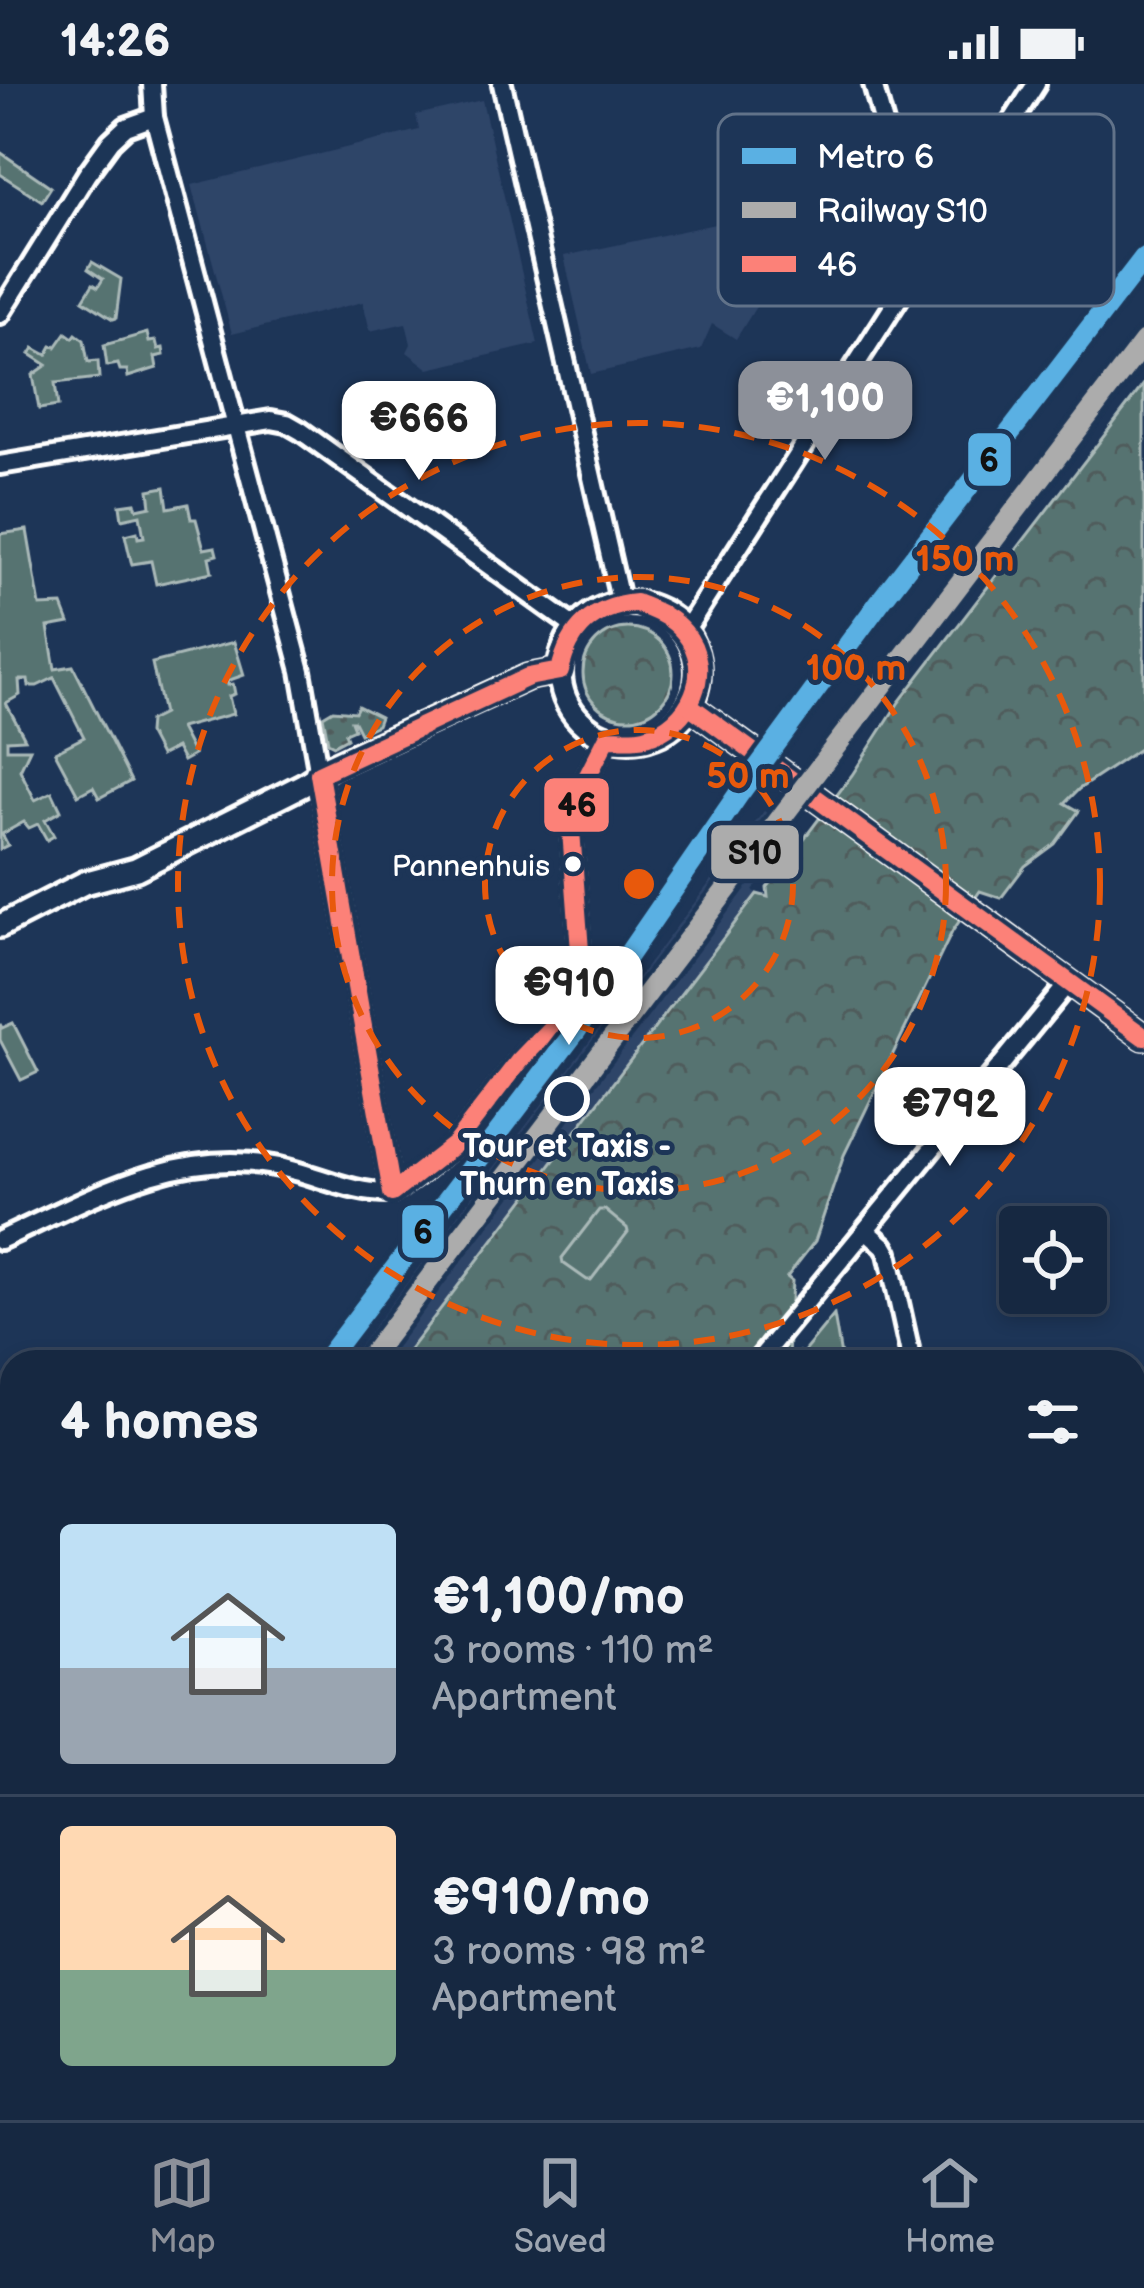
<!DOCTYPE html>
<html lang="en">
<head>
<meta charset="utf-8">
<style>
  :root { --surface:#162841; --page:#23344c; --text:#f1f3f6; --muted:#9ea6b1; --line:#35445a; --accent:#8c9099 }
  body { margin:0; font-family:"Balsamiq Sans",sans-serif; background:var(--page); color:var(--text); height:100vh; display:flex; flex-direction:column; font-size:45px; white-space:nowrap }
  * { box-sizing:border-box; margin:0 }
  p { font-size:39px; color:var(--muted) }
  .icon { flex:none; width:66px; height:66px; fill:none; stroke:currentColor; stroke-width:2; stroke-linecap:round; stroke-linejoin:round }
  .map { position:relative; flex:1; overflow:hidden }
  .sheet { position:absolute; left:0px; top:1266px; width:1146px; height:771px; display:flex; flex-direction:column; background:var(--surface); border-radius:36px 36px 0 0; box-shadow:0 6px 18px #0003,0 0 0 3px var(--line) }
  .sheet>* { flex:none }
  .tools { position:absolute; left:999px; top:1122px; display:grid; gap:24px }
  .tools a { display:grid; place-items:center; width:108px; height:108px; border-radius:12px; background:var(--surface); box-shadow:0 6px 18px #0003,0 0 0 3px var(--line); font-size:60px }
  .price { position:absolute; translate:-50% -102px; padding:0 27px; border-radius:24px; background:#fff; color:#222; font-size:39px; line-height:78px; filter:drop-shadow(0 3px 6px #0008) }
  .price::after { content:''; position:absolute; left:50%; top:72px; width:36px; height:27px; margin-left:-18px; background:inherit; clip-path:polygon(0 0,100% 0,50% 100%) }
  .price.active { background:var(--accent); color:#fff }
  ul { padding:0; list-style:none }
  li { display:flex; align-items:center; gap:36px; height:300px; padding:0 60px }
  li+li { border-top:3px solid var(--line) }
  li span { display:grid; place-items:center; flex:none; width:336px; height:240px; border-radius:12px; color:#555 }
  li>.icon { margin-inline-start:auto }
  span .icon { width:144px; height:144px; fill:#fffc; stroke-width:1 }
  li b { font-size:51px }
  h2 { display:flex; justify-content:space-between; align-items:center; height:144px; padding:0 60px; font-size:51px }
  .status { display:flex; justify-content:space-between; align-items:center; height:84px; padding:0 60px; background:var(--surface); direction:ltr }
  .status svg { height:33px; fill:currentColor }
  .tabs { display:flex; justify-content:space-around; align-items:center; height:168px; border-top:3px solid var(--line); background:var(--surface); font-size:33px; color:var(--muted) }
  .tabs a { display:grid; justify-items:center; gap:6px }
  .tabs .active { color:var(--accent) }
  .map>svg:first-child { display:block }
  .built { fill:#2e4468 }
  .grass { fill:url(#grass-dots); stroke:#aab9b8; stroke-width:3 }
  .park { fill:url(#park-crowns); stroke:#aab9b8; stroke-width:3 }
  .garden { fill:#567371; stroke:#aab9b8; stroke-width:3 }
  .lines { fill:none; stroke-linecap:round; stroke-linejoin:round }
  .minor-casing { stroke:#fff; stroke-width:26 }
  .tertiary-casing { stroke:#fff; stroke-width:30 }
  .secondary-casing { stroke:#fff; stroke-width:33 }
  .minor { stroke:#1d3557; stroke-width:16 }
  .tertiary { stroke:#1d3557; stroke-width:21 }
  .secondary { stroke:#1d3557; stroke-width:24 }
  .rail { stroke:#fff; stroke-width:6; stroke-dasharray:18 9; stroke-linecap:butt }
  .bus-1-casing { stroke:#1d3557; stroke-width:27 }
  .bus-1 { stroke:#fc8178; stroke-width:18 }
  .rail-1-casing { stroke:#1d3557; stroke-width:30 }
  .rail-1 { stroke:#acacac; stroke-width:21 }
  .metro-1-casing { stroke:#1d3557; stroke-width:30 }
  .metro-1 { stroke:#5ab0e3; stroke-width:21 }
  .ring { fill:none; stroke:#e8590c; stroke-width:6; stroke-dasharray:21 15 }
  .bus-dot { fill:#fff; stroke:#1d3557; stroke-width:4.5 }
  .stop-dot { fill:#1d3557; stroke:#fff; stroke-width:6 }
  .labels { text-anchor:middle; stroke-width:10; stroke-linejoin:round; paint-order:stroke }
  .bus-label { font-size:30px; fill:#fff; stroke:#1d3557; text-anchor:end }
  .stop-label { font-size:33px; font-weight:bold; fill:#fff; stroke:#1d3557 }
  .key { fill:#1d3557; stroke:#617289; stroke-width:3 }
  .key-label { font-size:33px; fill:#fff }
  .centre { fill:#e8590c; stroke:#1d3557; stroke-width:6 }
  .ring-label { font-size:36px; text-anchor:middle; font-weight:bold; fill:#e8590c; stroke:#1d3557; stroke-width:10; stroke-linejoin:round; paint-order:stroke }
  .line-badge { stroke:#1d3557; stroke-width:4.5 }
  .pale-badge-label { font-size:33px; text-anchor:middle; font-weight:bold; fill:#111 }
</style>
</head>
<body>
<div class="status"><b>14:26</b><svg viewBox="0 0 49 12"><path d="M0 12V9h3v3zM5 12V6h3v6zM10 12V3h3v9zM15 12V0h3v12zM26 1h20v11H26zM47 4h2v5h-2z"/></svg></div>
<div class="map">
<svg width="1144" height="2036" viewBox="0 0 1144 2036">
  <defs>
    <pattern id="grass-dots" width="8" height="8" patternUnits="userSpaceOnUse" patternTransform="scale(3)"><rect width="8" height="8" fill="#567371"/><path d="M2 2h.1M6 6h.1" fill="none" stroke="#505c5b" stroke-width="1.8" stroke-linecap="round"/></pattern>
    <pattern id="park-crowns" width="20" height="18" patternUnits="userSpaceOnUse" patternTransform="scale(3)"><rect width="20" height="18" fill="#567371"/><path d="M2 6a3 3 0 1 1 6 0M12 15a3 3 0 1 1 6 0" fill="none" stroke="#505c5b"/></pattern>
  </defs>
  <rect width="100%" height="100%" fill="#1d3557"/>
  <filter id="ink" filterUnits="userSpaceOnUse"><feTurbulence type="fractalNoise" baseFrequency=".00833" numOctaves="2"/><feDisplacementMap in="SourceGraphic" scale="24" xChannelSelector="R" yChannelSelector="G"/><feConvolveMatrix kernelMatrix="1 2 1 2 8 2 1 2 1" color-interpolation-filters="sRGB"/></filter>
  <g filter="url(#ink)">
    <g class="built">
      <path d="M482,16l56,244 -109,25 -22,-17 4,-8 -5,-21 -36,8 -7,-29 -131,32 -40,-149 227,-55 -3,-15z"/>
      <path d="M729,137l11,56 25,15 -29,47 -24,-15 -11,25 -110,25 -27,-118z"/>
      <path d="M764,727l32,23 -43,56 4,4 -357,468h-37l-10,-8z"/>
    </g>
    <path class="grass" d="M358,622l22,11 -3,8 -17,8 -6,-12h-3l3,8 -9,4 2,5 -13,7 -6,-3 -5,-26 10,-6 22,2z"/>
    <g class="park">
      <path d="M1144,300v362l-65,43 -14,14 14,8 -24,33 -30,22 -24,32 -21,-7 -28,41 -108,223 -29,86 -28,36 5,4 -4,76 6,3 5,-8 3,2 32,-39 8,47h-442l357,-468 11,3 -1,-9 85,-113 47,-73z"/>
      <circle cx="628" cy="589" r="45"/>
      <path d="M1134,1757l10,5v274h-248l-10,-11h248z"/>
      <path d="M12,1802v160l-4,-2 -8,11v-154z"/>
    </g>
    <g class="garden">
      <path d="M0,68l51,35 -9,14 -42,-27z"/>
      <path d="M92,178l29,17 -5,39 -3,1 -30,-19 10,-16 5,3 5,-8 -15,-10z"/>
      <path d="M66,249l7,5 3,-4 8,6 4,22 10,-1 1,17 -44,5 3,23 -19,3 -6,-34 14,-10 -17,-11 4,-6 13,7 5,-9 4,1z"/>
      <path d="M147,249l2,9 7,-1 2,8 5,-1 1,7 -9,2 2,11 -29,9 -1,-7h-7l-2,-6 -11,2 -3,-21z"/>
      <path d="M165,403l3,21 20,-4 3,15h5l8,30 11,-2 2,8 -8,2 3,15 -56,12 -5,-23 -19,3 -1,-3 -6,-26 12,-3 1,6 6,-1 -4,-22 -18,4 -2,-14 15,-2 2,6 14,-3 -2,-16z"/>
      <path d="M27,446l13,76 22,-1 7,18 -21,4 7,42 18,-3 58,115 -32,17 -6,-11 -15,8 -23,-43 29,-15 -30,-59 -17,8h-8l-1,-6h-9l1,15 -14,8 19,36 -18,1v9h23l-10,21 15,30 17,-8 9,19 -16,9 9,16 -7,4 -9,-16 -9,4 -5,-6 -22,12 6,11 -8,4v-315z"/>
      <path d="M234,558l10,33 -17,6 1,4 5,-1 2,10 -6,2 4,18 -53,14 14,27 -11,6 -7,-13 -16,8 -12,-23 1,-12 14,-7 -11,-51z"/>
      <path d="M13,939l25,49 -17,8 -21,-40v-16l2,4z"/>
      <path d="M599,1126h6l22,18 1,4 -37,48h-4l-24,-17 -1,-5z"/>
    </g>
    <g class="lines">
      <g class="minor-casing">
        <g id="minor">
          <path d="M152,0l2,33 147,554 91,522"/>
          <path d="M502,0l119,520"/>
          <path d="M873,0l33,121 12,19 19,14"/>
          <path d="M0,230l87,-140 24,-33 15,-14 28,-10"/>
          <path d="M0,381l271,-45 16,3 14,8 275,197"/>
          <path d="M685,547l351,-547"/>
          <path d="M866,1146l18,16 4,7 24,109"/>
          <path d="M0,1156c87,-40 175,-93 274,-74 41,7 75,28 118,27l27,-19 36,-30 64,-83 56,-58 7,-25 -11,-148 9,-39 27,-53"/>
          <path d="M757,1278l312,-380"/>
          <path d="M1134,1649l10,2"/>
          <path d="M165,2025l6,11"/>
          <path d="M421,2025l4,11"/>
          <path d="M789,2025l8,11"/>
          <path d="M123,2036l9,-11"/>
        </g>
      </g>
      <g class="tertiary-casing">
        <g id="tertiary">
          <circle cx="629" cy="588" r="69"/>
          <path d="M690,622l454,331"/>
          <path d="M0,842l84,-43 52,-14 167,-84 29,-19 196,-89 32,-6"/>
        </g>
      </g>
      <g class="secondary-casing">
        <g id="secondary">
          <path d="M1134,1327l10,-17"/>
          <path d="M1134,1378l10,-18"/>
          <path d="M708,2036l7,-11"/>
          <path d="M758,2036l6,-11"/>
        </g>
      </g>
      <use href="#minor" class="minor"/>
      <use href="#tertiary" class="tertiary"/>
      <use href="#secondary" class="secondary"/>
      <path class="rail" d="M0,1676l12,-15"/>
      <g class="bus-1-casing">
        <g id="bus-1">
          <path d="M636,519c19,8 35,13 48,29 32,38 6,94 -39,105 -12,3 -26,1 -38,1l-27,53 -9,39 11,148 -7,25 -56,58 -64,83 -63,49 -73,-419 209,-97 32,-6c9,-42 33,-64 76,-68z"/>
          <path d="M690,622l454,331"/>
        </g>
      </g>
      <use href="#bus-1" class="bus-1"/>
      <g class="rail-1-casing">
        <path id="rail-1" d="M366,1278l778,-1020"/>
      </g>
      <use href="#rail-1" class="rail-1"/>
      <g class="metro-1-casing">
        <path id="metro-1" d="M324,1278l251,-330 163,-237 141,-192 265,-345"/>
      </g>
      <use href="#metro-1" class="metro-1"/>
    </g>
  </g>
  <g class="ring">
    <circle cx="639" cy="800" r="154"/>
    <circle cx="639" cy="800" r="307"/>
    <circle cx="639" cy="800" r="461"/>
  </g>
  <circle class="bus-dot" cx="573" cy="780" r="10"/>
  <circle class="stop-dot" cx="567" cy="1015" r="20"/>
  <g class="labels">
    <g class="bus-label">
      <text x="550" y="792">Pannenhuis</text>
    </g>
    <g class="stop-label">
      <text x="567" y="1073">Tour et Taxis -<tspan x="567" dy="38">Thurn en Taxis</tspan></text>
    </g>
  </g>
  <rect x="718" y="30" width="396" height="192" rx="18" class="key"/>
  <rect x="742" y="64" width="54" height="16" fill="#5ab0e3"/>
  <rect x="742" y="118" width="54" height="16" fill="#acacac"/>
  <rect x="742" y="172" width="54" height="16" fill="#fc8178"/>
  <g class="key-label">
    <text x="817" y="84">Metro 6</text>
    <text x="817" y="138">Railway S10</text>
    <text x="817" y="192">46</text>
  </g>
  <circle cx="639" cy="800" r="18" class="centre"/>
  <g class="ring-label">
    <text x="965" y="487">150 m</text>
    <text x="856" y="596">100 m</text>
    <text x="748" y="704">50 m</text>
  </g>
  <g class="line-badge">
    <rect x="966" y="347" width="47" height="57" rx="12" fill="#5ab0e3"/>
    <rect x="542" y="692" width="69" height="58" rx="12" fill="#fc8178"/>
    <rect x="709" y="739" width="92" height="58" rx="12" fill="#acacac"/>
    <rect x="400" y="1119" width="46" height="57" rx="12" fill="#5ab0e3"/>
  </g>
  <g class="pale-badge-label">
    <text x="989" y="387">6</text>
    <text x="577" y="732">46</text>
    <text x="755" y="780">S10</text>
    <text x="423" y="1159">6</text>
  </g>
</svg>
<div class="tools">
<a><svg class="icon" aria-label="locate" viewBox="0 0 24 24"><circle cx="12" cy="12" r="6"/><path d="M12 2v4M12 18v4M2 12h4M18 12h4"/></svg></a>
</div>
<b class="price active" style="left:825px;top:379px">€1,100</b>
<b class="price" style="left:419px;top:399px">€666</b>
<b class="price" style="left:569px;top:964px">€910</b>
<b class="price" style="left:950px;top:1085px">€792</b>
<section class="sheet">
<h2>4 homes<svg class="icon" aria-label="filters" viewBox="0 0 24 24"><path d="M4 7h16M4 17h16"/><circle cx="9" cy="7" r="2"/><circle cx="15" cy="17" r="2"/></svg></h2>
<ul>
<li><span style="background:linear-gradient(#bfe0f5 60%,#9aa5b1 0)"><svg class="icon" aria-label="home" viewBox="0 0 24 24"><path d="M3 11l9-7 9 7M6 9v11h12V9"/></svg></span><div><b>€1,100/mo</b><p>3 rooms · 110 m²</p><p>Apartment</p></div></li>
<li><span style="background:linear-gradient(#ffd9b3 60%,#7fa58c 0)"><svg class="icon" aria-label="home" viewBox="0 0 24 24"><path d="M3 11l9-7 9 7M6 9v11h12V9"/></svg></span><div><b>€910/mo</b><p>3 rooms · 98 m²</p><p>Apartment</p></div></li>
</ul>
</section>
</div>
<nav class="tabs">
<a class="active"><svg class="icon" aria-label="map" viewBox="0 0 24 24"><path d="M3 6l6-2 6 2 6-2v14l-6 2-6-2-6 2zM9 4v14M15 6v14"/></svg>Map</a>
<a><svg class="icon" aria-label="saved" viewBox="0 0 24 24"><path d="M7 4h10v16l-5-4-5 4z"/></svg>Saved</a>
<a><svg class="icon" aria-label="home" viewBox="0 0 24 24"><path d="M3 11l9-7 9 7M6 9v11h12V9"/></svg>Home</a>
</nav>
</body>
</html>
